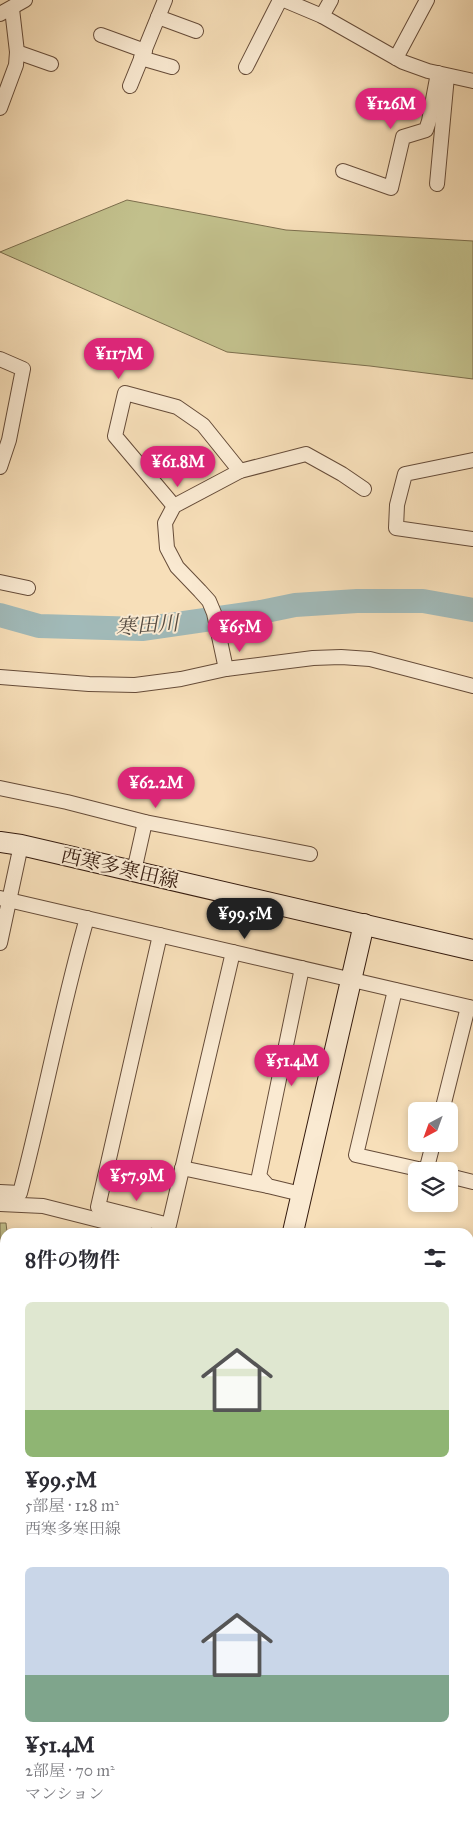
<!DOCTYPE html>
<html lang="ja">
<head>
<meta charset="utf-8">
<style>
  :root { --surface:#fff; --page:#f2f2f3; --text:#2b2b33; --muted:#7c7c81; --accent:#db2777 }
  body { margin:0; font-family:"IM FELL Great Primer","Noto Serif JP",serif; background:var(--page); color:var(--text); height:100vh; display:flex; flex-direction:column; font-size:19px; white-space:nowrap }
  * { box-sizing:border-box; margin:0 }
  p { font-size:16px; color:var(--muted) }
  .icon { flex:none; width:28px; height:28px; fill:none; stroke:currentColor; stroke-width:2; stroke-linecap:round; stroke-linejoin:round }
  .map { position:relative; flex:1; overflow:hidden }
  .details { position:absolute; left:0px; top:1228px; width:474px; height:601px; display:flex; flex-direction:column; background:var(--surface); border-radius:15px 15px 0 0; box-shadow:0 2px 8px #0003 }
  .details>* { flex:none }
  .needle { width:32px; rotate:221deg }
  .controls { position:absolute; left:408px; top:1102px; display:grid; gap:10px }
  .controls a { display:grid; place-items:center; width:50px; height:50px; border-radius:8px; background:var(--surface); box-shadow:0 2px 8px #0003; font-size:25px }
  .price { position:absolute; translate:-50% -42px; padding:0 11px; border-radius:18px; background:var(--accent); color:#fff; font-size:16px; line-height:32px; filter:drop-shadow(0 1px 2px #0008) }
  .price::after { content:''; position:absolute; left:50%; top:30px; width:15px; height:11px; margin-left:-8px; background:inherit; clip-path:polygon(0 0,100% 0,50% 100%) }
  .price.active { background:#222; color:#fff }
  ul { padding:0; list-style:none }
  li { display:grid; align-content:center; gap:10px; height:265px; padding:0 25px }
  li span { display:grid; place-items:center; height:155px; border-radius:8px; color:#555 }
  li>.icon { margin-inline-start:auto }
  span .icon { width:90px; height:90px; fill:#fffc; stroke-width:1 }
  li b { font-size:21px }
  h2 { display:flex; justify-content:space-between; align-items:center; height:60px; padding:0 25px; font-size:21px }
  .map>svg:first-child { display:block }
  .green { fill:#c2c08c; stroke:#7c6e4d }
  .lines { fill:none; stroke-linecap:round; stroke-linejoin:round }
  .river { stroke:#a1bab9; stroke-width:24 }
  .street-casing { stroke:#664c39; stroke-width:16 }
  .secondary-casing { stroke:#351b0e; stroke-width:22 }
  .street { stroke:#faead2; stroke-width:14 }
  .secondary { stroke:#faead2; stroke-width:20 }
  .labels { text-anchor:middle; stroke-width:4; stroke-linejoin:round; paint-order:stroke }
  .street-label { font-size:20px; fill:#351b0e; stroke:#faead2 }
  .water-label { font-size:21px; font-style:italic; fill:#554b41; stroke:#faead2 }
</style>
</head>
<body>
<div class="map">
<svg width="473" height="1828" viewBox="0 0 473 1828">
  <rect width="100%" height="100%" fill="#f7dfb9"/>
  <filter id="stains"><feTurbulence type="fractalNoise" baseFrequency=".004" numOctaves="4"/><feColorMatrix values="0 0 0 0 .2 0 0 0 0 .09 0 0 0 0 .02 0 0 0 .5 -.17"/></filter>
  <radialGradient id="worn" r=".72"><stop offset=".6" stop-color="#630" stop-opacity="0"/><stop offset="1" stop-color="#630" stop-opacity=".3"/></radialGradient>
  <g class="green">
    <path d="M127,200l159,30 187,11v138l-103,-13 -143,-14 -227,-100z"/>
    <path d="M0,1223h6l1,9h-2v162h-5z"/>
    <path d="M0,1669h5v146l-5,-4z"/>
  </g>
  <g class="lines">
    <path class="river" d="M0,615l39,11 103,3 119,-17 34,-7 62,-4h66l50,9"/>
    <g class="street-casing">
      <g id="street">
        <path d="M284,0l38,16 81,46 25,9 45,10"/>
        <path d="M12,9l5,43 34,12"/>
        <path d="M0,14l25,-14"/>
        <path d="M322,16l9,-16"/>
        <path d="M158,17l38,14"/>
        <path d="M101,35l44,16"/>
        <path d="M141,58l31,9"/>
        <path d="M396,58l31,-58"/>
        <path d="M246,67l34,-67"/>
        <path d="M130,86l35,-86"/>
        <path d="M0,108l16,-43 1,-13"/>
        <path d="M343,171l48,17 12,-51 23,-7 3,-9 9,-48"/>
        <path d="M437,184l10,-108"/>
        <path d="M0,359l23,10 -14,71 -9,27"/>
        <path d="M473,460l-68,14 -8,31 -1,23 77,11"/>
        <path d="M174,506l-59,-70 10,-43 52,14 26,18 37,46"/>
        <path d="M0,582l28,6"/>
        <path d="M226,669l-12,-56 -5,-12 -9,-10 -23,-24 -10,-19 -2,-25 9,-17 66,-35 66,-17 36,20 22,15"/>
        <path d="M0,677l89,7 46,1 46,-6 45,-10 87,-11 28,-1 29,2 103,27"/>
        <path d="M0,788l67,14 78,20 165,32"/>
        <path d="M134,871l11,-49"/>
        <path d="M0,898l473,110"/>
        <path d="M160,935l-62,272 71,18 64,-273"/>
        <path d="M0,943l21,-98"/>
        <path d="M395,990l-39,165 71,16"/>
        <path d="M442,1111l26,-104"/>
        <path d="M182,1168l86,18"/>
        <path d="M426,1171l7,-27"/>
        <path d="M449,1176l24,6"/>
        <path d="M0,1192l20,1c24,-91 41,-184 67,-275"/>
        <path d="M301,1194l-33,-8 -9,-10 43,-208"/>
        <path d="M0,1204l43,2 103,26"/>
        <path d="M469,1507l4,2"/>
        <path d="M469,1529l4,-7"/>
        <path d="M469,1749l4,1"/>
        <path d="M268,1824l7,4"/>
        <path d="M202,1828l5,-4"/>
        <path d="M286,1828l3,-4"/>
      </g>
    </g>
    <g class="secondary-casing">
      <g id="secondary">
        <path d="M0,842l21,3 452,105"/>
        <path d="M293,1232l71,-308"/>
        <path d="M0,1599l5,1"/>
        <path d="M469,1694l4,-7"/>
        <path d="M387,1828l2,-4"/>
      </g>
    </g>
    <use href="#street" class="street"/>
    <use href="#secondary" class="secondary"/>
  </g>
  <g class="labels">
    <g class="street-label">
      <text transform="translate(120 868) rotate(13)" y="7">西寒多寒田線</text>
    </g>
    <g class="water-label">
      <text transform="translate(147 625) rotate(-4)" y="7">寒田川</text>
    </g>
  </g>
  <rect width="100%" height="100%" filter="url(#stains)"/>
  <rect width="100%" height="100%" fill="url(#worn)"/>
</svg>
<div class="controls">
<a><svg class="needle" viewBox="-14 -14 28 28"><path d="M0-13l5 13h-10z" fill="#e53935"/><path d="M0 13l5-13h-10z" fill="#7c7c81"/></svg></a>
<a><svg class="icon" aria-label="layers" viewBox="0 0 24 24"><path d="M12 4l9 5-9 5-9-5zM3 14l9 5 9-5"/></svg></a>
</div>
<b class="price" style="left:391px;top:130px">¥126M</b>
<b class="price" style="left:119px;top:380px">¥117M</b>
<b class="price" style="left:178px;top:488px">¥61.8M</b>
<b class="price" style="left:240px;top:653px">¥65M</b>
<b class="price" style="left:156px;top:809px">¥62.2M</b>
<b class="price active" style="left:245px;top:940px">¥99.5M</b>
<b class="price" style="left:292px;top:1087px">¥51.4M</b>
<b class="price" style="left:137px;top:1202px">¥57.9M</b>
<section class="details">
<h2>8件の物件<svg class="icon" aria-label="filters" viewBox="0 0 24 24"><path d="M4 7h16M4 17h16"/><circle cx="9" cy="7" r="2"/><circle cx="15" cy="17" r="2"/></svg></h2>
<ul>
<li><span style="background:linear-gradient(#dfe7d0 70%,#8fb573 0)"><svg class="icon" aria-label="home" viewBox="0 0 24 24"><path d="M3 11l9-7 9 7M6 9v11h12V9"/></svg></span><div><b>¥99.5M</b><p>5部屋 · 128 m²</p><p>西寒多寒田線</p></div></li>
<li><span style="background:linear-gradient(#c9d6e8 70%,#7fa58c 0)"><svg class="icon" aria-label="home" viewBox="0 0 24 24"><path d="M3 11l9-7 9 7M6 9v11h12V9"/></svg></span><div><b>¥51.4M</b><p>2部屋 · 70 m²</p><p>マンション</p></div></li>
</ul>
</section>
</div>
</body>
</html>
